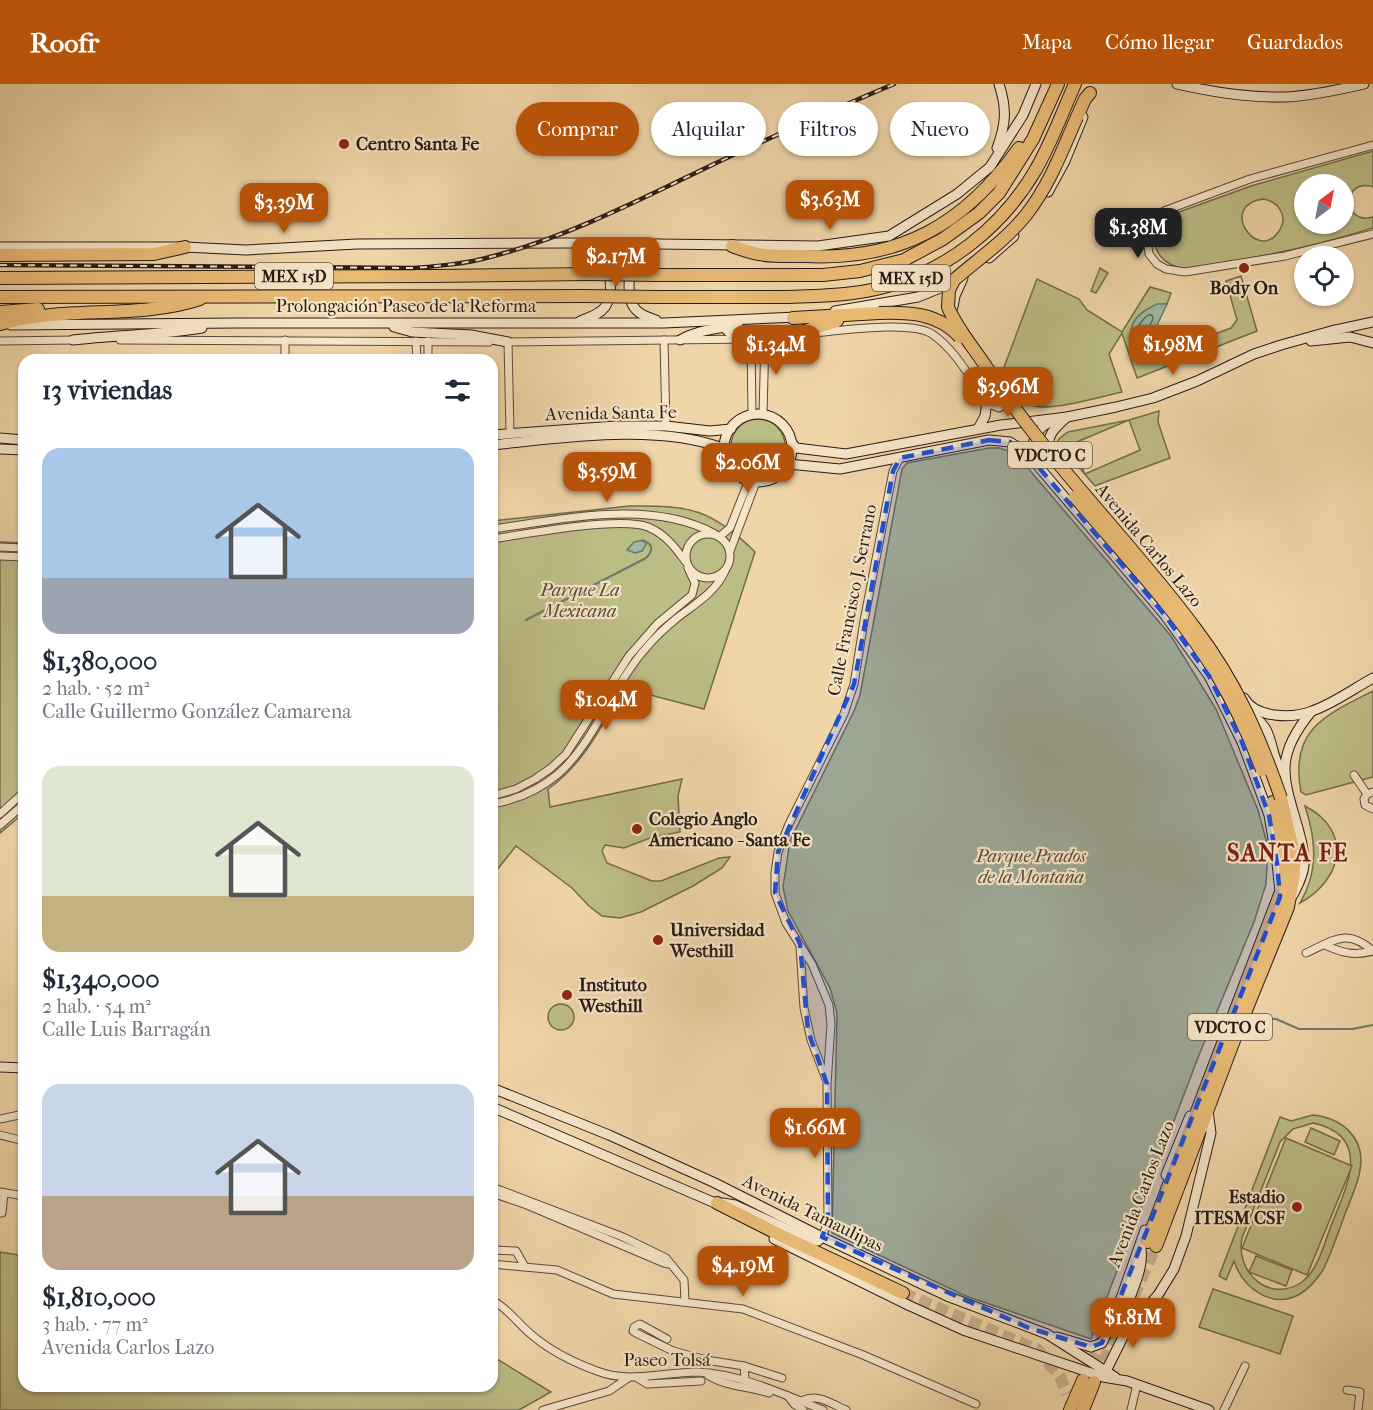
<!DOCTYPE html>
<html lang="es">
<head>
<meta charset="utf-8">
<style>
  :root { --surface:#fff; --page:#f2f2f3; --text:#1f2937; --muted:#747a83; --accent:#b45309 }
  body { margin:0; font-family:"IM FELL French Canon",serif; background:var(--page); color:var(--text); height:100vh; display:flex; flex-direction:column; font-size:22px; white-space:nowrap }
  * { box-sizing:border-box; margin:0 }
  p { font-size:20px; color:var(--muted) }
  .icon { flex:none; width:33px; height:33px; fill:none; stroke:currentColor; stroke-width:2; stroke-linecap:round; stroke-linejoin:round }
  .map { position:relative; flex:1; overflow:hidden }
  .sheet { position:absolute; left:18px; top:270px; width:480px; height:1038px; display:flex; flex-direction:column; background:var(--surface); border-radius:18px; box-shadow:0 2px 4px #0004 }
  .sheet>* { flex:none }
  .hud { position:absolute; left:516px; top:18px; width:570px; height:54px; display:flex; gap:12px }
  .needle { width:39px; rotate:32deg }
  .buttons { position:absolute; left:1294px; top:90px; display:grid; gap:12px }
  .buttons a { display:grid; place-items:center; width:60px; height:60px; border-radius:50%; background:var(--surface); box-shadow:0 2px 4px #0004; font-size:30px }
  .price { position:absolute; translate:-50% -51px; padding:0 14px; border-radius:12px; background:var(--accent); color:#fff; font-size:20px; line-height:39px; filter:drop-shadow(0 2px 3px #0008) }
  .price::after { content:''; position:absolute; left:50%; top:36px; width:18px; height:14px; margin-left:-9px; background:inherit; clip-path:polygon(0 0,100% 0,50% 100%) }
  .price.selected { background:#222; color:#fff }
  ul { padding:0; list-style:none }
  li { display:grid; align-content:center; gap:12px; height:318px; padding:0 24px }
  li span { display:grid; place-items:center; height:186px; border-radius:18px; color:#555 }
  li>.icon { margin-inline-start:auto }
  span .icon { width:108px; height:108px; fill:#fffc; stroke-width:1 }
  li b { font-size:26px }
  h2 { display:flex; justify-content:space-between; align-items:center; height:72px; padding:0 24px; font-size:26px }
  .chip { padding:0 21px; border-radius:27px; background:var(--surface); box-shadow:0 2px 4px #0004; font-size:21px; line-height:54px }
  .chip.selected { background:var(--accent); color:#fff }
  header { display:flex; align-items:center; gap:36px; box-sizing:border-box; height:84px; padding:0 30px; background:var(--accent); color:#fff }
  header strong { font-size:28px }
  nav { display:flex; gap:33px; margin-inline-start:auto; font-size:21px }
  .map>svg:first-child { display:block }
  .green { fill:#bcbc85; stroke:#726c4c; stroke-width:1.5; fill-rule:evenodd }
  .water { fill:#9bb9a4; stroke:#6d7a6a; stroke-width:1.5 }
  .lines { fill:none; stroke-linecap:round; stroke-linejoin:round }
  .shore { stroke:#626a5c; stroke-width:1.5 }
  .stream { stroke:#6d7a6a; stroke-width:2 }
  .highway-tunnel { stroke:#c8b08a; stroke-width:12; stroke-dasharray:12 6; stroke-linecap:butt }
  .street-casing { stroke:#5a4a39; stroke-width:9 }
  .secondary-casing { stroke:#281b14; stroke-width:11 }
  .highway-casing { stroke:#281b14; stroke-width:14 }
  .street { stroke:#f5e4c6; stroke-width:7 }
  .secondary { stroke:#f5e4c6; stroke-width:9 }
  .highway { stroke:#e8ba74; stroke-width:12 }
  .rail-casing { stroke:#281b14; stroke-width:4.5 }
  .rail { stroke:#f5e4c6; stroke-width:2; stroke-dasharray:7; stroke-linecap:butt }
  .highway-bridge-casing { stroke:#281b14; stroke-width:14; stroke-linecap:butt }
  .highway-bridge { stroke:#e8ba74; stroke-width:12 }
  .marked { fill:#1d4ed8; fill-opacity:0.2; stroke:#1d4ed8; stroke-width:4.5; stroke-dasharray:12 8; stroke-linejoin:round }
  .poi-dot { fill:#8f2418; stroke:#f5e4c6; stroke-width:2 }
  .labels { text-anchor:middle; stroke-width:4.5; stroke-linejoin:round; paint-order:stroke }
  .shield { fill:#f5e4c6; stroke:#665749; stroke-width:1.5 }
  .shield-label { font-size:16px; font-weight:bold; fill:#281b14 }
  .poi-label { font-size:18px; font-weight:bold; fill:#281b14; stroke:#f5e4c6; text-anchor:start }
  .street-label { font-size:18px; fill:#281b14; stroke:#f5e4c6 }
  .park-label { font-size:18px; font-style:italic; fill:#544b36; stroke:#f5e4c6 }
  .district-label { font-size:24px; font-weight:bold; letter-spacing:1.5px; fill:#7a1f14; stroke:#f5e4c6 }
</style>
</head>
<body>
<header>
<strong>Roofr</strong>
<nav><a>Mapa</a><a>Cómo llegar</a><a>Guardados</a></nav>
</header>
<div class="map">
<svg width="1373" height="1326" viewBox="0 0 1373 1326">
  <rect width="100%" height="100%" fill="#f0d5a8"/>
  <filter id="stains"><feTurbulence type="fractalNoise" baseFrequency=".00333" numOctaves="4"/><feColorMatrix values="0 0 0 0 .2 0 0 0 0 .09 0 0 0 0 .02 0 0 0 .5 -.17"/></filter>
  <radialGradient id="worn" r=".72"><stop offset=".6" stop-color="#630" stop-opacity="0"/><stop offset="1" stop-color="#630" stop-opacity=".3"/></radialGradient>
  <g class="green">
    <path d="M1373,67v36c-31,-10 -31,39 0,30v11c-45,14 -92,25 -138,33 -15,3 -31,9 -46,8 -13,0 -28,-7 -33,-21 -4,-12 4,-24 12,-32l83,-30zM1320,97l11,3h13v40h-39c0,-21 -12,-14 0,-40zM1264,115c14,3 25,17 15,32 -22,33 -62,-27 -15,-32z"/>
    <path d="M1100,184l8,5 -12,20 -5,-2z"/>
    <path d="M1241,192l16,55 -120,47 -15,-45 -13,21 13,38c-19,4 -78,22 -93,12 -12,-8 -19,-23 -26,-34l34,-91 42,20 8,11 35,22 28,-45 21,6 -4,11c-35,1 -54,40 -12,51 4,1 9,5 14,5 6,0 16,-6 22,-8l5,-11 35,-13 6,-8 -11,-39z"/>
    <path d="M1159,327l-1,11 12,36 -73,27 -2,1 -38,-44 3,-4 8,-6 61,-12zM1129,336l11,30 -55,24 -13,-30z"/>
    <circle cx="758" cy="362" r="27"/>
    <path d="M989,364h10l16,5 156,183 45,73 42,101 10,37 -2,37 -12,38 -55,133 -108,284 -125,-43 -134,-63 5,-220 -7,-25 -42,-77 -5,-24 7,-46 64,-130 6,-16 42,-226 5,-6z"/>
    <path d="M629,422c60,-1 83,3 126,46l-51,157 -80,-21c-22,37 -40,76 -76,101l2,18 132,-28 -4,17 2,36 -30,6 -26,10 -19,-3 -3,6 5,12 45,18h9l58,-23 11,-1 -8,11 -29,18 -52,26 -21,6 -18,-2 -13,-10 -17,-18 -56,-42 -24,30v-355z"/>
    <path d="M0,458l24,1v270l-24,20z"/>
    <path d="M1373,607v86l-67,18 -5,-3c-12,-62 24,-77 72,-101z"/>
    <path d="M1305,722c48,25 38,73 -5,97 19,-32 16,-63 5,-97z"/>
    <circle cx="561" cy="933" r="13"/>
    <path d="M1313,1031c29,3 53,23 47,55 -2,15 -10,30 -15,44 -7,19 -13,38 -22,56 -6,9 -13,18 -23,24 -28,16 -57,-6 -66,-33l-8,19 -7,-4 61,-159 11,4zM1313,1039c60,13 34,63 18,103 -7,18 -13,44 -29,56 -32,22 -67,-9 -60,-44l38,-96 13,-13z"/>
    <path d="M1311,1044l29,13 -6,14 -29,-13z"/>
    <path d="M1286,1054l66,28 -45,109 -65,-27z"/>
    <path d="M0,1168l24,4v130h468v-30l59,36 -32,18h-519z"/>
    <path d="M1256,1172l36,14 -6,16 -37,-14z"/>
    <path d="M1213,1205l80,27 -13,38 -81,-27z"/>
  </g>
  <g class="water">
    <path d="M1157,220h10l-23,49 -8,-5 -5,-18c3,-14 14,-20 26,-26z"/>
    <path d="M644,456l2,4 -4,7 -7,2 -8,-3 7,-8z"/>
  </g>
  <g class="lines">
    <path class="shore" d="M1148,231h4l1,4 -10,20 -3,1c-7,-10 0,-18 8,-25z"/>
    <g class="stream">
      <path d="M526,536l120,-62c7,-7 8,-14 -3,-17"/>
      <path d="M1250,934l26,1 23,10h53l21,-4"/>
    </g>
    <g class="highway-tunnel">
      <path d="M903,1209l135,57 22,27 7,17"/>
      <path d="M1096,1294l60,-132"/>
      <path d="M1083,1296l21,-44"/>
    </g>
    <g class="street-casing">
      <g id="street">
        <path d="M1373,61l-123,34 -86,32 -13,15 -4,13 2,15 8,10 9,5 19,3 100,-16 88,-22"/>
        <path d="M812,249c27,-2 99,-13 120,1 24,16 39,46 55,68"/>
        <path d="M751,255l1,76"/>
        <path d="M120,256l369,2"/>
        <path d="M664,256l2,86"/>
        <path d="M0,257l75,-1"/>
        <path d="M416,257l1,19"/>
        <path d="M428,257v19"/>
        <path d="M504,258l247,-3 44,-5"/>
        <path d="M508,258l2,91"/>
        <path d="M285,276v-20"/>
        <path d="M763,330l2,-76"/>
        <path d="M492,445c70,-9 158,-31 223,5"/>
        <circle cx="708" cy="472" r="22"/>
        <path d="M719,453l11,-9 19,-48"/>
        <path d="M492,455c35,-5 127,-23 156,-12 17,7 27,20 37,34"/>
        <path d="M0,463l24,1"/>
        <path d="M730,467l26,-69"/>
        <path d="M0,472l24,1"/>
        <path d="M1354,691l13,19"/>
        <path d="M1373,708l-6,2 -3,5 1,6 8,4"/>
        <path d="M492,712l24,-7 19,-10 16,-11 15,-14 63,-98 28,-32 35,-29 3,-12 -7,-15"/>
        <path d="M492,720c24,-4 47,-14 66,-30 37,-32 55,-90 89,-127 9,-11 19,-20 30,-29 18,-14 38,-25 48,-47"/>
        <path d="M0,730l24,-22"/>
        <path d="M0,741l24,-21"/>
        <path d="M1325,861c17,8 29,11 48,6"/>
        <path d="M800,863l4,61 7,32 15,39"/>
        <path d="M1306,869c27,-12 41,-26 67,-2"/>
        <path d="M0,1035l24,-5"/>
        <path d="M0,1051l24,6"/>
        <path d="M492,1103l131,50 43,21 18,22 1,22"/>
        <path d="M0,1108l24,4"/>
        <path d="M492,1109l35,12 137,58 5,1"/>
        <path d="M0,1129h2l2,-20"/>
        <path d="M822,1153l6,-15 -1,-138 4,-60 -2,-19 -17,-41 -26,-41 -11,-30v-20l3,-21 11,-28 55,-110 10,-30 10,-63 29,-150 7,-13"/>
        <path d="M492,1166l24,1 9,16"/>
        <path d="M492,1180l65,6 56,24 130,15 120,46 113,49"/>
        <path d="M492,1216c17,9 26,24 41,36 18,15 42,27 64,35 33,13 66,1 100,1 44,2 85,22 126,38"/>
        <path d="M667,1255l-27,-15 -6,3 -1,4 3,2 37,18 33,9 38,6 1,13"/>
        <path d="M744,1282l38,12"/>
        <path d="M708,1291c16,11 42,12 61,18"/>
        <path d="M636,1293l11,7 54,-3"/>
        <path d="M1347,1306l13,2 -2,18"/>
        <path d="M788,1312l6,8 9,6"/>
        <path d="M801,1317c18,-8 28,2 45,9"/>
        <path d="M543,1326l66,-19 19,-13"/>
        <path d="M1131,1326l6,-26"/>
        <path d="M1224,1326l21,-44"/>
      </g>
    </g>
    <g class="secondary-casing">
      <g id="secondary">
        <path d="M1177,0c35,8 72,14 108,13 26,-1 53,-7 79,-13"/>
        <path d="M997,64c9,-24 10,-39 2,-64"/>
        <path d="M1048,108l17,-31 18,-44"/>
        <path d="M0,163h185l61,3 111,-6 211,-1 250,3 71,-10 68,-42 33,-27 33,-52 13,-31"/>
        <path d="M989,174l25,-22"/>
        <path d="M953,223l2,-11 8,-18"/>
        <path d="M835,227l83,-14 37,-15"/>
        <path d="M656,236c-9,-3 -19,-6 -24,-16 -5,-13 -4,-36 6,-46 5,-6 13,-10 20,-14"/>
        <path d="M580,237c9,-4 19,-6 25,-14 6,-9 6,-18 5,-28 -1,-21 -7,-27 -28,-32"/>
        <path d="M11,241l225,-2h428l134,-6"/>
        <path d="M723,242l13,13"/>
        <path d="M394,243l18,5 59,3 37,7"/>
        <path d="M73,256c43,-5 87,-5 129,-12"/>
        <path d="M680,256c18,-11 38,-10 58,-16"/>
        <path d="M1311,257l39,-4 23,6"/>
        <circle cx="758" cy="364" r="34"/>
        <path d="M978,345l7,-13 2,-14 12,5 6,-4 1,-9"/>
        <path d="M492,351l124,-9h50l44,5 21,-2"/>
        <path d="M0,354l24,2"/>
        <path d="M792,359l4,5 50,6 155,-29 66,-8 49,-10 37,-9 44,-17 57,-27 27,-9 50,-14 42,-9"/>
        <path d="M492,361c70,-7 166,-22 233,4"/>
        <path d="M0,365l24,1"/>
        <path d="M1051,368c-8,-15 6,-26 16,-35"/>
        <path d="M1035,378c-6,-17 0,-36 19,-41"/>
        <path d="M788,380l52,5 149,-29 21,2 17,11 137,161 45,62 33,66 27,73 8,48 3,29"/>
        <path d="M1244,614c11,20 48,21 68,13 21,-7 41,-22 61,-33"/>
        <path d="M1245,631c32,5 22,41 39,59"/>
        <path d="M1293,811c5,-10 10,-19 11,-30 1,-13 -3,-25 -6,-37 -15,-51 -24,-71 13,-116"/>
        <path d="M0,983l24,1"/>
        <path d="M492,1004l117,47 106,48 107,54 125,59 100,38 68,43"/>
        <path d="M492,1023l230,99"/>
        <path d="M1166,1091l24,-59"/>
        <path d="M723,1119l12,2 78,36h5l4,-4"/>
        <path d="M774,1155l134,66 55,25 140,47 24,4 82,29"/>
        <path d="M1134,1234l-8,-7c5,-21 18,-41 15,-62"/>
        <path d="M1057,1253l34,10 11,-4 11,-22 32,-91"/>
        <path d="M1104,1291l24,-48 30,-32 16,-26 12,-33 25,-103 -3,-22"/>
      </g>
    </g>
    <g class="highway-casing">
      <g id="highway">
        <path d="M1077,33l8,-18 5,-6"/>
        <path d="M732,162c9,3 18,7 27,8 14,3 31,2 46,2 95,5 159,-31 214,-108"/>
        <path d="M0,171l154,-1 31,-7"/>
        <path d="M658,191h165l37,-4 44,-11 39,-21 36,-26 20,-20 34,-54 25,-55"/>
        <path d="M0,194l435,-2 154,-2"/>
        <path d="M0,213l585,-1"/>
        <path d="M656,213c43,0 85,0 128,0 33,-1 67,-1 100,-10 63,-16 118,-60 151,-116 16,-27 27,-58 40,-87"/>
        <path d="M0,228l38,-3"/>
        <path d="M793,234l86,-5"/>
        <path d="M0,240c66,-19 136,-4 200,-25"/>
        <path d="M792,251l45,-14"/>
        <path d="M717,1119l63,32 123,58"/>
        <path d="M1147,1158l137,-358 2,-27 -13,-55"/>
        <path d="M1156,1162l80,-211 52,-128 6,-32 -1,-26 -12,-51"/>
        <path d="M1070,1326l13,-30"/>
        <path d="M1083,1326l11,-28"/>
      </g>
    </g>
    <use href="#street" class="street"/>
    <use href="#secondary" class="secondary"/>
    <use href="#highway" class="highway"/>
    <g class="rail-casing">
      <path id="rail" d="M0,181l413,3c26,-2 52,-4 77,-11 78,-20 151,-58 224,-93 59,-28 119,-54 180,-80"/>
    </g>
    <use href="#rail" class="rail"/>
    <g class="highway-bridge-casing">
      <g id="highway-bridge">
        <path d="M1077,33c-15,34 -28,69 -51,98 -21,26 -48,44 -72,65l-5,10 -1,17c9,22 26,41 39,61 61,94 142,171 208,260 41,54 64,107 86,170"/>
        <path d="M589,190l69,1"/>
        <path d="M585,212l71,1"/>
        <path d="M879,229c31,-1 59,0 81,24"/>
        <path d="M1075,413c49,58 103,114 142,178 18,30 33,63 45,95"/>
      </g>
    </g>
    <use href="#highway-bridge" class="highway-bridge"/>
  </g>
  <path class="marked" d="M989,356l21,2 25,21 129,151 45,62 33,66 27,73 8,48 3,34 -178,446 -11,4 -62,-19 -207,-91 6,-15 -1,-138 -19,-53 -8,-87 -25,-51 3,-41 76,-168 39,-213 7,-13z"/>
  <g class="poi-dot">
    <circle cx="344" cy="60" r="6"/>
    <circle cx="1244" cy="184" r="6"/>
    <circle cx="637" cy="745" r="6"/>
    <circle cx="658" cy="856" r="6"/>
    <circle cx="567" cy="911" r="6"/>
    <circle cx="1297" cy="1123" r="6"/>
  </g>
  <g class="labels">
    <g class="shield">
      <rect x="255" y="179" width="78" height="26" rx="4.5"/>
      <rect x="872" y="181" width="78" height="26" rx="4.5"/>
      <rect x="1008" y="358" width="84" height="26" rx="4.5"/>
      <rect x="1188" y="930" width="84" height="26" rx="4.5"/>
    </g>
    <g class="shield-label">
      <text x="294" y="198">MEX 15D</text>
      <text x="911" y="200">MEX 15D</text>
      <text x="1050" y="377">VDCTO C</text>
      <text x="1230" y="949">VDCTO C</text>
    </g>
    <g class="poi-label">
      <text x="356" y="66">Centro Santa Fe</text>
      <text x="1244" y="210" text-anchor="middle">Body On</text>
      <text x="649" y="741">Colegio Anglo<tspan x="649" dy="21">Americano - Santa Fe</tspan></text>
      <text x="670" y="852">Universidad<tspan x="670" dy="21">Westhill</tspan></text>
      <text x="579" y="907">Instituto<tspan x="579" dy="21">Westhill</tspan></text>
      <text x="1285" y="1119" text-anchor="end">Estadio<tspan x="1285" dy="21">ITESM CSF</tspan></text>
    </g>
    <g class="street-label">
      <text x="406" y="228">Prolongación Paseo de la Reforma</text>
      <text transform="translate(611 329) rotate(-1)" y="6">Avenida Santa Fe</text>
      <text transform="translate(1149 461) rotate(50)" y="6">Avenida Carlos Lazo</text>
      <text transform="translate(852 516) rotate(-79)" y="6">Calle Francisco J. Serrano</text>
      <text transform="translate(1141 1110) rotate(-69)" y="6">Avenida Carlos Lazo</text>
      <text transform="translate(813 1129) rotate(26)" y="6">Avenida Tamaulipas</text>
      <text x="667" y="1282">Paseo Tolsá</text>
    </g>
    <g class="park-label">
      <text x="580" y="512">Parque La<tspan x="580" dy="21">Mexicana</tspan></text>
      <text x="1031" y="778">Parque Prados<tspan x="1031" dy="21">de la Montaña</tspan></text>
    </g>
    <g class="district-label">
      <text x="1288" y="777">SANTA FE</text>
    </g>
  </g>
  <rect width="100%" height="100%" filter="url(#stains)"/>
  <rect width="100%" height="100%" fill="url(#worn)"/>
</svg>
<div class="buttons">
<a><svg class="needle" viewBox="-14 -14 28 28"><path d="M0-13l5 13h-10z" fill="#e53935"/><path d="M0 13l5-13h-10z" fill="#747a83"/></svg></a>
<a><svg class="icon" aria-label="locate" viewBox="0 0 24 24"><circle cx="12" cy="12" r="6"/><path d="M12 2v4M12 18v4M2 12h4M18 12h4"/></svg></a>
</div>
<b class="price" style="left:830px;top:147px">$3.63M</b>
<b class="price" style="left:284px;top:150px">$3.39M</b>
<b class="price selected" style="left:1138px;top:175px">$1.38M</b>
<b class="price" style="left:616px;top:204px">$2.17M</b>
<b class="price" style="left:776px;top:292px">$1.34M</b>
<b class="price" style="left:1173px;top:292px">$1.98M</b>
<b class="price" style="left:1008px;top:334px">$3.96M</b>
<b class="price" style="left:748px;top:410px">$2.06M</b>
<b class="price" style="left:607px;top:419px">$3.59M</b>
<b class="price" style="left:606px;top:647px">$1.04M</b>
<b class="price" style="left:815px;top:1075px">$1.66M</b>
<b class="price" style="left:743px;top:1213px">$4.19M</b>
<b class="price" style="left:1133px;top:1265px">$1.81M</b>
<div class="hud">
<a class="chip selected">Comprar</a>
<a class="chip">Alquilar</a>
<a class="chip">Filtros</a>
<a class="chip">Nuevo</a>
</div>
<section class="sheet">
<h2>13 viviendas<svg class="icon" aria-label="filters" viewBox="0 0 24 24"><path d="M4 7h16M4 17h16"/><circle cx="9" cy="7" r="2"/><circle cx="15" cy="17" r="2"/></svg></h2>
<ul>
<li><span style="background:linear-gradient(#a9c7e8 70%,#9aa5b1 0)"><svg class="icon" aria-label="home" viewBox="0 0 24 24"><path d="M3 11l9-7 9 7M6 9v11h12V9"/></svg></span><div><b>$1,380,000</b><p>2 hab. · 52 m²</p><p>Calle Guillermo González Camarena</p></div></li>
<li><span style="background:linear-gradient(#dfe7d0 70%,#c2b280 0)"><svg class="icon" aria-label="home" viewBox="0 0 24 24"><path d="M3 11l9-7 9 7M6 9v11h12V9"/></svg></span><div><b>$1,340,000</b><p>2 hab. · 54 m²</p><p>Calle Luis Barragán</p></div></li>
<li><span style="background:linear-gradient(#c9d6e8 60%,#b9a48a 0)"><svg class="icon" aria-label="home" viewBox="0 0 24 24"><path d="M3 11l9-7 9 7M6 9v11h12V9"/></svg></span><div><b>$1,810,000</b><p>3 hab. · 77 m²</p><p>Avenida Carlos Lazo</p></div></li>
</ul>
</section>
</div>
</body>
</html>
